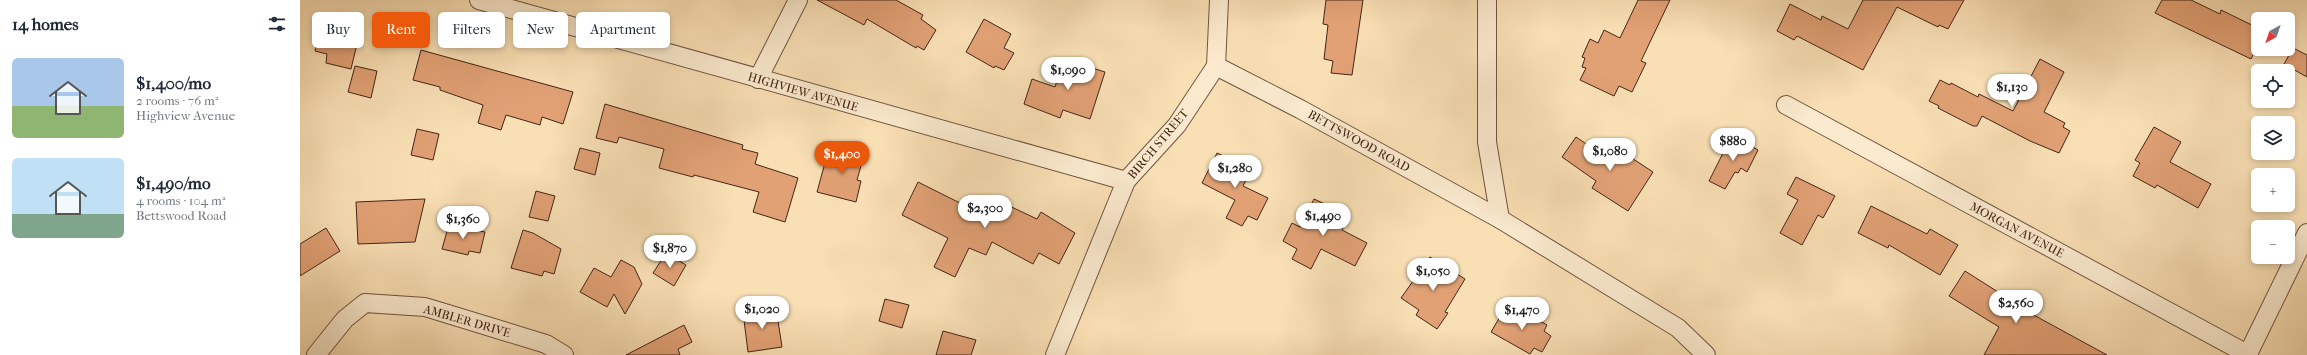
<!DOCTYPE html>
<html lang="en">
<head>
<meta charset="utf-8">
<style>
  :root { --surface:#fff; --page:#f2f2f3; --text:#1f2937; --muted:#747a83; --accent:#ea580c }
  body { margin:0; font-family:"IM FELL French Canon",serif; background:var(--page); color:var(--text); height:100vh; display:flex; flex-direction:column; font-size:15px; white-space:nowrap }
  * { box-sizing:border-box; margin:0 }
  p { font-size:13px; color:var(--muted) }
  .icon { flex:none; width:22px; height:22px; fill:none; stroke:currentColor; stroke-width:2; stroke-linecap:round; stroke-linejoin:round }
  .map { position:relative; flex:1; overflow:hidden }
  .details { display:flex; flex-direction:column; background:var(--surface); width:300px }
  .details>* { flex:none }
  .banner { position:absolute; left:12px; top:12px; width:380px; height:36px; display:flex; gap:8px }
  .needle { width:26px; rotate:220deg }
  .controls { position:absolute; left:1951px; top:12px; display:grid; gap:8px }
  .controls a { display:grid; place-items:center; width:44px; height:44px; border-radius:6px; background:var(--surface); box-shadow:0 2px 6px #0003; font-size:20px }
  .price { position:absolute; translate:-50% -34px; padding:0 9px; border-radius:14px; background:#fff; color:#222; font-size:13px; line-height:26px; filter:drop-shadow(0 1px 2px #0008) }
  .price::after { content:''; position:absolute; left:50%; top:24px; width:12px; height:9px; margin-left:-6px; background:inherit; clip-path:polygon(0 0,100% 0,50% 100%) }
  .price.selected { background:var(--accent); color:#fff }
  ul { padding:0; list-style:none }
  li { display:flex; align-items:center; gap:12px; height:100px; padding:0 12px }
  li span { display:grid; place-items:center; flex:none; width:112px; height:80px; border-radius:6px; color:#555 }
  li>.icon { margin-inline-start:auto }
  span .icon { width:48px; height:48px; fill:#fffc; stroke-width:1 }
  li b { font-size:17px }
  h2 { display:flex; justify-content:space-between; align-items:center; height:48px; padding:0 12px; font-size:17px }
  .tag { padding:0 14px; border-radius:6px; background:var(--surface); box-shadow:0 2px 6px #0003; font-size:14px; line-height:36px }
  .tag.selected { background:var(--accent); color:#fff }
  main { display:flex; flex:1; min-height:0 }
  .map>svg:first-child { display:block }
  .building { fill:#e1a175; stroke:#452518 }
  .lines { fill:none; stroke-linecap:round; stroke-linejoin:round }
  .street-casing { stroke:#72543f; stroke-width:20 }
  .street { stroke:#fbeace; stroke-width:18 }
  .labels { text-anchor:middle; stroke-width:3; stroke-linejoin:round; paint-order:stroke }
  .street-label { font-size:12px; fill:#452518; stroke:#fbeace }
</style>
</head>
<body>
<main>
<section class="details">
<h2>14 homes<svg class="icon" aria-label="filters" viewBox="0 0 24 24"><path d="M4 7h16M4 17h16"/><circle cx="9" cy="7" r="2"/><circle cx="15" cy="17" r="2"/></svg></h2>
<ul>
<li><span style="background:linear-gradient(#a9c7e8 60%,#8fb573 0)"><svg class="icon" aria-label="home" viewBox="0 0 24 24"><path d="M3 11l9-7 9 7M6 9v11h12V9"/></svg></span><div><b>$1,400/mo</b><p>2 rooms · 76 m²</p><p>Highview Avenue</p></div></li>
<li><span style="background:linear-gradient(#bfe0f5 70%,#7fa58c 0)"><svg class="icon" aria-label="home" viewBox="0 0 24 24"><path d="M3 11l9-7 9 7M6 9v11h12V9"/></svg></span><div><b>$1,490/mo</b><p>4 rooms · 104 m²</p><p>Bettswood Road</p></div></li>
</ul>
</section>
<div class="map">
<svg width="2007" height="355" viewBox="0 0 2007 355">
  <rect width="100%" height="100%" fill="#f9dfb4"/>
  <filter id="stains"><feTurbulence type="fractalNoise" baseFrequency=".005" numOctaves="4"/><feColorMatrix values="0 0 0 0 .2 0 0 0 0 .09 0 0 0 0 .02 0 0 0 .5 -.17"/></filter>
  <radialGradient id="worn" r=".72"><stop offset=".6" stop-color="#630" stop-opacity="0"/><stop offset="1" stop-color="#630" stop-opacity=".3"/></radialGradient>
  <g class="building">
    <path d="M517,0h79l27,15 -2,4 15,11 -12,20 -7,-4 -1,2 -49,-29 -3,6z"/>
    <path d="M1026,0h37l-11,75 -21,-2 2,-12 -9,-2 4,-34 -5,-1z"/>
    <path d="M1338,0h32l-29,61 5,2 -14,29 -13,-6 -5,10 -34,-16 6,-12 -4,-1 3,-9 -3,-1 8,-18 8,4 6,-13 16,8z"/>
    <path d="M1563,0h101l-16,29 -9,-4 -1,2 -41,-20 -34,63 -66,-34 -3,4 -17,-9 13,-27 31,16 1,-4 26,13z"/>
    <path d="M1862,0h29l29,14 1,-4 37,18v17l-7,14 -96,-46z"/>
    <path d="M684,19l27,15 -7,14 10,5 -10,17 -9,-4 -1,2 -28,-16z"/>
    <path d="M24,24l28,7 -3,11 8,2 -6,25 -25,-6 1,-9 -12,-3 6,-25 2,1z"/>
    <path d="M1993,48l14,7v22l-23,-13z"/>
    <path d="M121,50l152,42 -10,32 -21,-7 -2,8 -34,-10 -5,15 -23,-7 5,-18 -43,-15v-3l-27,-7z"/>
    <path d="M764,59l41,13 -15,47 -27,-9 -3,8 -36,-14 8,-25 23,8z"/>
    <path d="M1740,59l24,13 -20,40 21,11 -2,4 7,4 -11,22 -29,-12 -48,-25 -5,10h-4l-35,-18 1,-2 -10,-5 11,-21 10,5 1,-2 27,14 1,-3 34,17z"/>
    <path d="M55,66l22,5 -6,27 -23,-6z"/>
    <path d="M305,104l138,41 -1,4 16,4 -3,11 43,14 -13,44 -32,-10 6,-20 -65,-17 -1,2 -34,-9 5,-19 -45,-12 -2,6 -21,-5z"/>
    <path d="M1854,127l27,15 -11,20 41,22 -13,24 -41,-23 -2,3 -22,-12 7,-13 -5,-3z"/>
    <path d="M117,129l22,5 -6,26 -22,-5z"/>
    <path d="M1432,135l26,15 -11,22 -6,-4 -3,5 -3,-1 -10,17 -16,-8z"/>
    <path d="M1276,137l22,15 4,-7 12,9 4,-5 35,23 -25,39 -36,-23 4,-7 -34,-24z"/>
    <path d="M536,147l28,8 -7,25 4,1 -5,21 -39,-10 9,-33 6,1z"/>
    <path d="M280,148l20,5 -5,22 -21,-6z"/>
    <path d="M917,153l24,11 -1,3 10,5 -7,14 25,12 -11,22 -9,-4 -6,10 -16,-8 9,-18 -33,-17z"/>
    <path d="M1496,177l39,19 -12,22 -5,-3 -16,30 -22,-12 18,-33 -11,-6z"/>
    <path d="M618,182l54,27 5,-12 24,11 2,-5 34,16 4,-7 34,21 -16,31 -20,-11 -6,11 -41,-22 -6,13 -17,-7 -14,29 -21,-10 14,-29 -46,-23z"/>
    <path d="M236,191l19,5 -7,25 -19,-4z"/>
    <path d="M125,199l-10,43 -57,2 -2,-42z"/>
    <path d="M1014,199l24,11 -1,3 11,5 -6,12 25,13 -12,23 -34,-17 -10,20 -19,-10 5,-10 -14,-8 9,-18 8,4z"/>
    <path d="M1571,206l56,28 3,-5 28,16 -18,30 -51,-30 -1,3 -30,-15z"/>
    <path d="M149,224l36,8 -5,21 -11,-2 -1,4 -26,-6z"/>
    <path d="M26,228l14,23 -40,25v-32z"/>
    <path d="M223,230l10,3 28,16 -7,25 -10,-3 -2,5 -31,-8z"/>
    <path d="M366,253l20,12 -12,21 -21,-13z"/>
    <path d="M1130,257l35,22 -20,33 3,1 -11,16 -21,-14 3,-5 -18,-12z"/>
    <path d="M321,260l13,7 8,17 -17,30 -11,-20 -7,13 -27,-15 14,-24 17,9z"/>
    <path d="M1665,271l33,21 -1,3 110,60h-123l15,-28 -50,-31z"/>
    <path d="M585,299l24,6 -7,23 -23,-7z"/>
    <path d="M1213,306l34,19 -3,6 7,5 -9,16 -8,-4 -4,6 -39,-22 13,-22 4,3z"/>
    <path d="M476,308l6,39 -34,5 -5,-40z"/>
    <path d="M384,325l8,17 -14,7 2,6h-54z"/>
    <path d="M643,331l33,9 -5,15h-35z"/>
  </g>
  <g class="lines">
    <g class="street-casing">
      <g id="street">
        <path d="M179,0l647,181"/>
        <path d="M1187,0v142l13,77 178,109 28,27"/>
        <path d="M916,66l84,43 200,110"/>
        <path d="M458,79l40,-79"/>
        <path d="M1486,105l463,250"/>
        <path d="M1948,354l59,-121"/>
        <path d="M16,355l29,-36 20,-16 60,4 121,37 18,11"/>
        <path d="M755,355l71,-174 51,-56 39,-59 3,-66"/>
      </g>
    </g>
    <use href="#street" class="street"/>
  </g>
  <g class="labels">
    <g class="street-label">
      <text transform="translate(503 92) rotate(16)" y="4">HIGHVIEW AVENUE</text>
      <text transform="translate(1059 141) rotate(29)" y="4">BETTSWOOD ROAD</text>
      <text transform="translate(858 144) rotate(-50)" y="4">BIRCH STREET</text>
      <text transform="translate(1717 230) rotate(28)" y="4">MORGAN AVENUE</text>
      <text transform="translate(167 321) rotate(16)" y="4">AMBLER DRIVE</text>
    </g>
  </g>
  <rect width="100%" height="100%" filter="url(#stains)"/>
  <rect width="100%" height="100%" fill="url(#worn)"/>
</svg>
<div class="controls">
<a><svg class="needle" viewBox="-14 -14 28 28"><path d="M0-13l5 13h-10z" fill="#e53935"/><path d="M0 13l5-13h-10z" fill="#747a83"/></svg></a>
<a><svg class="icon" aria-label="locate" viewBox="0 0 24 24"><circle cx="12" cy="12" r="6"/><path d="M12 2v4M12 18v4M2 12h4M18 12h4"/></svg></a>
<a><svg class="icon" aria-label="layers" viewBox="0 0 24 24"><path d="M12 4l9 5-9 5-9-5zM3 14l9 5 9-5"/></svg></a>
<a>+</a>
<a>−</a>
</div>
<b class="price" style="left:768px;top:91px">$1,090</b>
<b class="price" style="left:1712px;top:108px">$1,130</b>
<b class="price" style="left:1433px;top:162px">$880</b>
<b class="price" style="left:1310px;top:172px">$1,080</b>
<b class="price selected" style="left:542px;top:175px">$1,400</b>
<b class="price" style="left:935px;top:189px">$1,280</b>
<b class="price" style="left:685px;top:229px">$2,300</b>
<b class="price" style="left:1023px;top:237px">$1,490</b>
<b class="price" style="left:163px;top:240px">$1,360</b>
<b class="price" style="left:370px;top:269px">$1,870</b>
<b class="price" style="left:1133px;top:292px">$1,050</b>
<b class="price" style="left:1716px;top:324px">$2,560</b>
<b class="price" style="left:462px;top:330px">$1,020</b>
<b class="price" style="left:1222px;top:331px">$1,470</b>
<div class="banner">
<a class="tag">Buy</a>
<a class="tag selected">Rent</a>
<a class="tag">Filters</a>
<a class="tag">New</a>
<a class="tag">Apartment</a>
</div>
</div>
</main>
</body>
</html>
